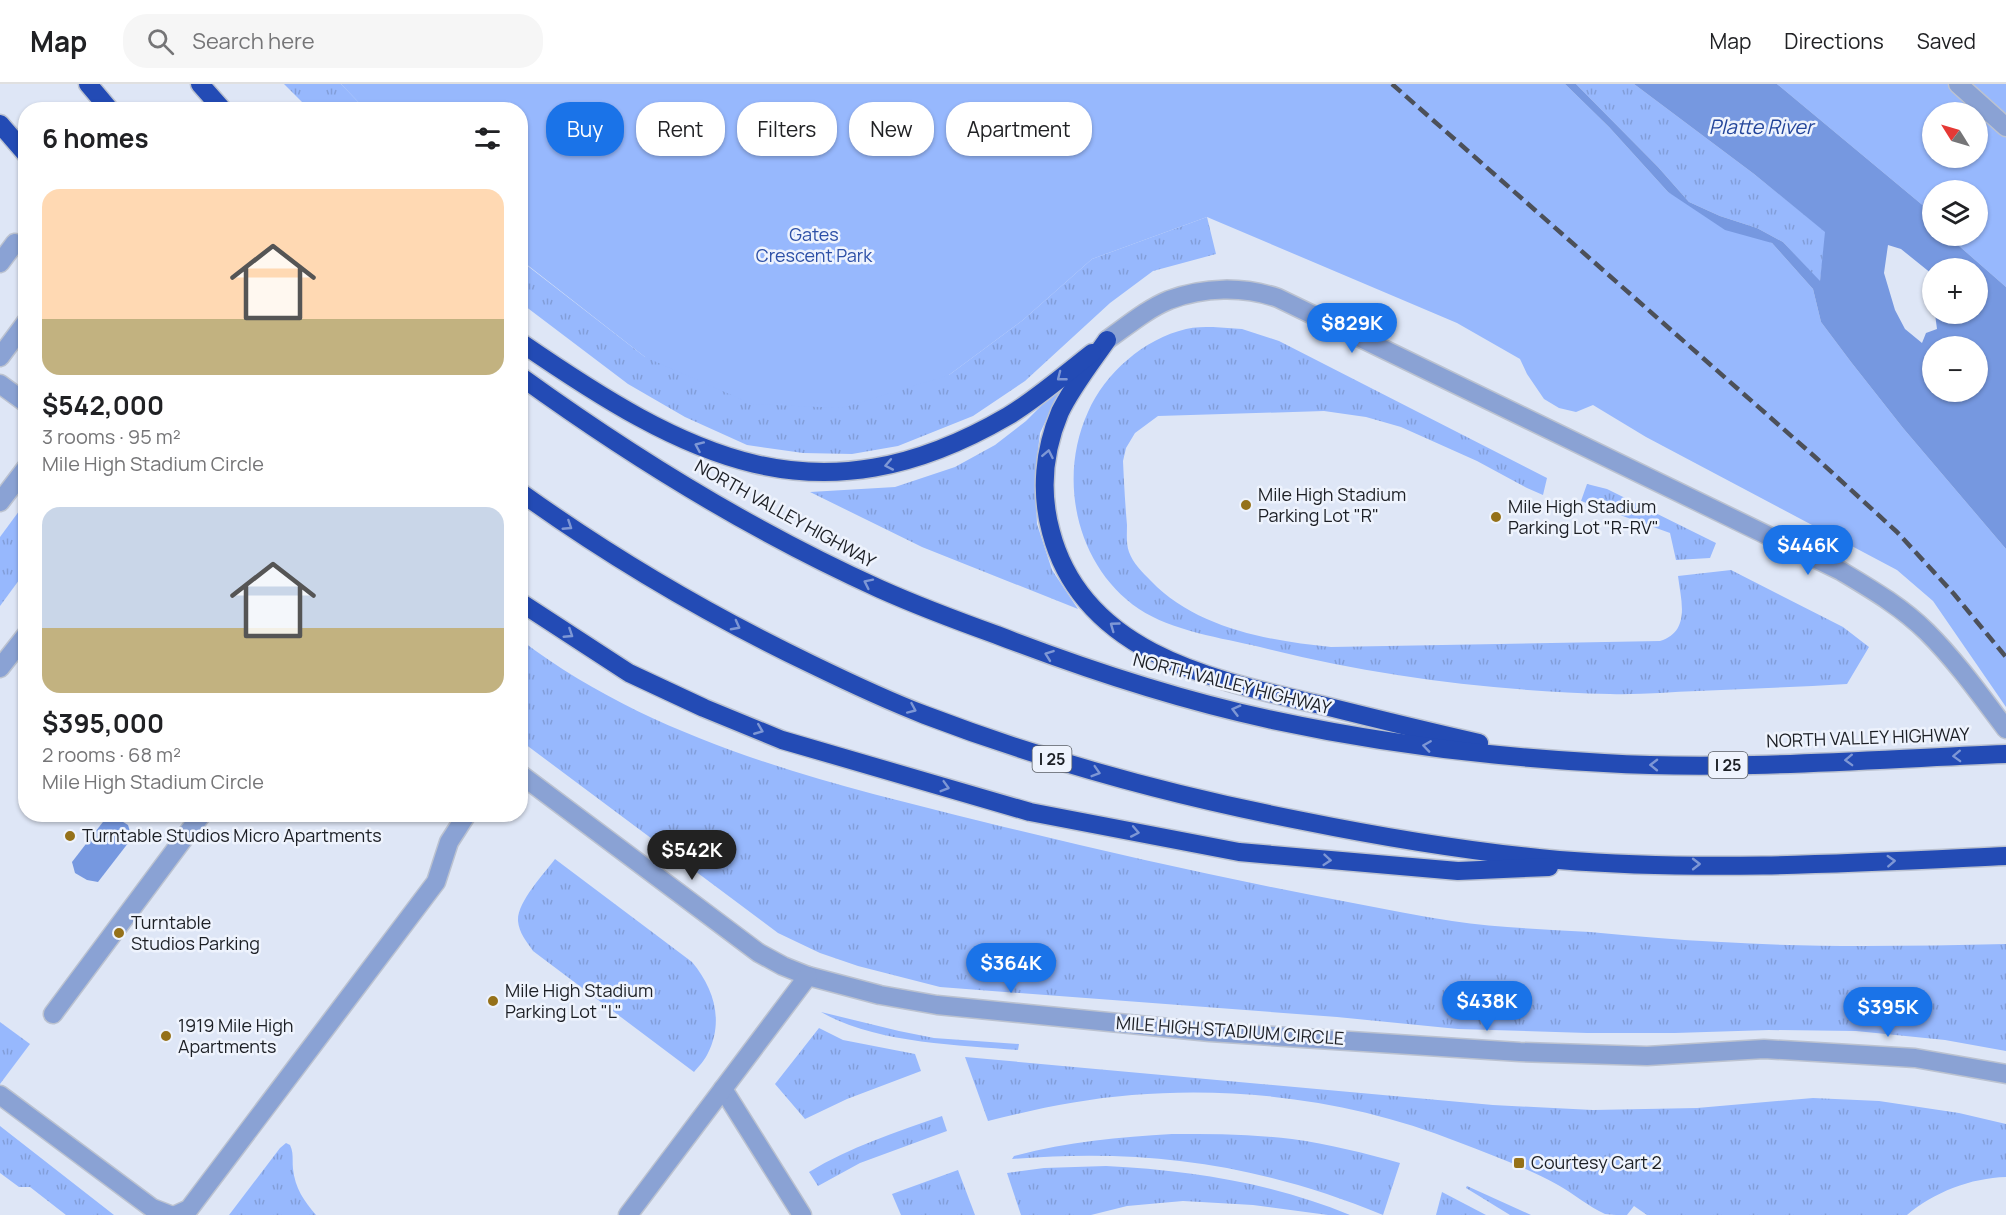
<!DOCTYPE html>
<html lang="en">
<head>
<meta charset="utf-8">
<style>
  :root { --surface:#fff; --page:#f6f6f6; --text:#202124; --muted:#757577; --line:#e0e0e0; --accent:#1a73e8 }
  body { margin:0; font-family:Manrope,sans-serif; background:var(--page); color:var(--text); height:100vh; display:flex; flex-direction:column; font-size:22px; white-space:nowrap }
  * { box-sizing:border-box; margin:0 }
  p { font-size:20px; color:var(--muted) }
  .icon { flex:none; width:33px; height:33px; fill:none; stroke:currentColor; stroke-width:2; stroke-linecap:round; stroke-linejoin:round }
  .map { position:relative; flex:1; overflow:hidden }
  .drawer { position:absolute; left:18px; top:18px; width:510px; height:720px; display:flex; flex-direction:column; background:var(--surface); border-radius:24px; box-shadow:0 2px 4px #0004 }
  .drawer>* { flex:none }
  .guide { position:absolute; left:546px; top:18px; width:570px; height:54px; display:flex; gap:12px }
  .needle { width:39px; rotate:307deg }
  .fabs { position:absolute; left:1922px; top:18px; display:grid; gap:12px }
  .fabs a { display:grid; place-items:center; width:66px; height:66px; border-radius:50%; background:var(--surface); box-shadow:0 2px 4px #0004; font-size:30px }
  .price { position:absolute; translate:-50% -51px; padding:0 14px; border-radius:21px; background:var(--accent); color:#fff; font-size:20px; line-height:39px; filter:drop-shadow(0 2px 3px #0008) }
  .price::after { content:''; position:absolute; left:50%; top:36px; width:18px; height:14px; margin-left:-9px; background:inherit; clip-path:polygon(0 0,100% 0,50% 100%) }
  .price.active { background:#222; color:#fff }
  ul { padding:0; list-style:none }
  li { display:grid; align-content:center; gap:12px; height:318px; padding:0 24px }
  li span { display:grid; place-items:center; height:186px; border-radius:18px; color:#555 }
  li>.icon { margin-inline-start:auto }
  span .icon { width:108px; height:108px; fill:#fffc; stroke-width:1 }
  li b { font-size:26px }
  h2 { display:flex; justify-content:space-between; align-items:center; height:72px; padding:0 24px; font-size:26px }
  .tag { padding:0 21px; border-radius:24px; background:var(--surface); box-shadow:0 2px 4px #0004; font-size:21px; line-height:54px }
  .tag.active { background:var(--accent); color:#fff }
  header { display:flex; align-items:center; gap:36px; box-sizing:border-box; height:84px; padding:0 30px; background:var(--surface); border-bottom:2px solid var(--line) }
  header strong { font-size:28px }
  nav { display:flex; gap:33px; margin-inline-start:auto; font-size:21px }
  .search { width:420px; height:54px; background:var(--page); display:flex; align-items:center; gap:15px; box-sizing:border-box; padding:0 21px; border-radius:24px; color:var(--muted); font-size:22px }
  .map>svg:first-child { display:block }
  .grass { fill:url(#grass-tufts) }
  .park { fill:#97b8fd; fill-rule:evenodd }
  .water { fill:#7698e0; fill-rule:evenodd }
  .lines { fill:none; stroke-linecap:round; stroke-linejoin:round }
  .minor-casing { stroke:#bbc2d0; stroke-width:21 }
  .highway-casing { stroke:#bbc2d0; stroke-width:21 }
  .minor { stroke:#8aa2d4; stroke-width:18 }
  .highway { stroke:#234bb5; stroke-width:18 }
  .rail { stroke:#4c5059; stroke-width:4.5; stroke-dasharray:12 6; stroke-linecap:butt }
  .oneway { stroke:#7e97d5 }
  .poi-dot { fill:#957119; stroke:#eef3fd; stroke-width:2 }
  .labels { text-anchor:middle; stroke-width:5; stroke-linejoin:round; paint-order:stroke }
  .shield { fill:#eef3fd; stroke:#5b5f66; stroke-width:1.5 }
  .shield-label { font-size:16px; font-weight:bold; fill:#1c1f25 }
  .park-label { font-size:18px; fill:#2d50a7; stroke:#eef3fd }
  .poi-label { font-size:18px; fill:#1c1f25; stroke:#eef3fd; text-anchor:start }
  .street-label { font-size:18px; fill:#1c1f25; stroke:#eef3fd }
  .water-label { font-size:20px; font-style:italic; fill:#23459a; stroke:#eef3fd }
</style>
</head>
<body>
<header>
<strong>Map</strong>
<div class="search"><svg class="icon" aria-label="search" viewBox="0 0 24 24"><circle cx="10" cy="10" r="6"/><path d="M15 15l6 6"/></svg>Search here</div>
<nav><a>Map</a><a>Directions</a><a>Saved</a></nav>
</header>
<div class="map">
<svg width="2006" height="1131" viewBox="0 0 2006 1131">
  <defs>
    <pattern id="grass-tufts" width="24" height="20" patternUnits="userSpaceOnUse" patternTransform="scale(1.5)"><rect width="24" height="20" fill="#97b8fd"/><path d="M3 7l-1-3M5 7V3M7 7l1-3M15 17l-1-3M17 17v-4M19 17l1-3" fill="none" stroke="#829ed9"/></pattern>
  </defs>
  <rect width="100%" height="100%" fill="#dee6f6"/>
  <g class="grass">
    <path d="M284,0h57l24,25h-56z"/>
    <path d="M1576,0h58l120,90 72,58 -6,50 -37,-40 -26,-14 -37,-12 -31,-14 -31,-35z"/>
    <path d="M1207,133l9,37 -63,17 -43,32 -85,78 -52,35 -75,30 -46,8 -49,-1 -56,-8 -62,-28 -57,-33 -107,-81 -1,-43 125,97 304,18 74,-55 69,-61z"/>
    <path d="M1213,243l29,2 37,12 268,137 -4,17 -16,-7 -50,-27 -76,-34 -35,-10 -42,-6 -166,5 -23,17 -9,15 -3,13c1,21 2,42 4,64 0,8 -1,19 2,27 4,11 13,20 22,29 45,47 118,60 180,66l329,-6c31,-10 21,-40 18,-65l53,-6 112,57 26,20 -22,37c-50,3 -99,5 -149,7 -29,1 -59,4 -88,3 -119,-3 -235,-18 -350,-47 -38,-9 -88,-16 -121,-38 -62,-42 -82,-129 -51,-197 17,-39 56,-73 98,-83 9,-2 18,-2 27,-2z"/>
    <path d="M1063,300l-23,49 -5,43 2,48 15,46 26,39 -156,-62 -112,-55 85,-5 60,-20 40,-22 31,-24z"/>
    <path d="M1587,400l20,5 109,54 -6,15 -34,2 -6,-27 -89,-32z"/>
    <path d="M25,419v69l-25,34v-69z"/>
    <path d="M521,556c134,102 302,142 463,182 122,30 245,58 369,81 33,6 66,13 99,18 45,7 92,8 138,11 43,4 87,8 131,10 94,6 190,4 285,2v107l-61,-11 -89,-9 -87,-1 -94,3h-88l-129,-4 -121,-12 -397,-30 -82,-21 -38,-13 -42,-20 -257,-192z"/>
    <path d="M555,775l137,103c22,26 32,59 16,91 -3,7 -9,13 -14,19l-161,-121c-6,-9 -14,-18 -15,-30 -1,-19 26,-47 37,-62z"/>
    <path d="M821,928l78,19 35,7 85,6 -1,6c-61,-5 -144,-7 -197,-38z"/>
    <path d="M0,938l30,22 -30,40z"/>
    <path d="M819,944l24,12 72,14 6,17 -74,28 -42,20 -30,-35z"/>
    <path d="M965,973l528,48 100,5 104,-2 116,-10 66,3 80,12 47,11v53c-35,1 -72,15 -99,38h-260l-13,-9 -7,9c-6,0 -16,0 -22,-1 -16,-7 -31,-20 -47,-29 -31,-17 -66,-30 -100,-43 -102,-41 -217,-56 -326,-47 -49,4 -97,14 -144,26z"/>
    <path d="M942,1032l5,15 -87,32 -42,23 -9,-14c41,-25 87,-40 133,-56z"/>
    <path d="M0,1042l114,89h-48l-36,-28h-11l-19,-14z"/>
    <path d="M1172,1050c40,0 80,0 120,5 37,5 72,14 108,24l-17,52c-123,-51 -238,-67 -371,-56l2,-3c52,-14 105,-19 158,-22z"/>
    <path d="M286,1059l4,2c4,8 2,15 3,24 2,19 11,32 23,46h-87l51,-67z"/>
    <path d="M1106,1082c83,4 167,17 244,49h-22l-75,-10 -70,-4 -56,5 -36,9h-70l-14,-42 37,-5z"/>
    <path d="M958,1086l17,45h-74l-9,-21z"/>
    <path d="M1467,1102l64,29h-21l-44,-27z"/>
    <path d="M1442,1108l44,23h-50z"/>
  </g>
  <g class="park">
    <path d="M341,0h1224l44,43 59,65 104,51 41,46 8,33 30,40 52,66 103,121v158l-73,-106 -36,-31 -251,-133 -53,-32 -17,7 -17,-4 -15,-9 -17,-25 -7,-15 -63,-36 -250,-106 -115,42 -69,61 -74,55 -107,33 -90,-4 -107,-47 -124,-97 -1,-150 -155,-1z"/>
    <path d="M1777,0h229v203l-48,-42 -8,-9h27v-46h-45v23zM1932,28h45v46h-45z"/>
  </g>
  <g class="water">
    <path d="M1565,0h11l82,83 31,35 31,14 37,12 26,14 37,39 5,-49 -71,-58 -120,-90h143l155,129v23h18l8,9 48,42v262l-103,-121 -52,-66 -30,-40 -8,-33 -41,-46 -47,-13 -57,-38 -59,-65zM1888,161l13,4 31,25v-6h45v46h-42l2,15 -11,4 -4,10 -17,-14 -10,-19 -11,-37zM1932,262h45v46h-45z"/>
    <path d="M115,733l13,8 4,13 -34,44 -11,-2 -12,-7 -3,-11 34,-44z"/>
  </g>
  <g class="lines">
    <g class="minor-casing">
      <g id="minor">
        <path d="M1958,0l48,43"/>
        <path d="M0,179l15,-20"/>
        <path d="M1107,256c20,-14 40,-31 62,-40 35,-13 74,-14 109,-2l563,273c30,18 61,36 86,61 30,30 54,64 79,97"/>
        <path d="M0,273l26,-35"/>
        <path d="M0,300l26,19"/>
        <path d="M0,418l26,-34"/>
        <path d="M0,584l26,-33"/>
        <path d="M520,690l239,179 24,13 25,10 72,19 57,10 273,27 310,20 127,4 117,-7 69,4 82,5 91,16"/>
        <path d="M53,930l149,-200"/>
        <path d="M723,1005l79,126"/>
        <path d="M0,1011l152,113 18,7"/>
        <path d="M176,1131l13,-6 247,-327 13,-40 18,-28"/>
        <path d="M628,1131l180,-239"/>
      </g>
    </g>
    <g class="highway-casing">
      <g id="highway">
        <path d="M88,0l22,26"/>
        <path d="M200,0l23,26"/>
        <path d="M0,40l26,30"/>
        <path d="M1107,256c-16,23 -35,47 -47,72 -16,38 -20,80 -9,120 32,122 163,148 270,173 52,13 105,26 158,38"/>
        <path d="M520,258c166,114 296,186 488,74 30,-18 57,-42 84,-63"/>
        <path d="M520,292c112,81 234,156 360,213 38,17 78,32 117,46 88,34 179,64 271,84 111,24 223,38 336,44 132,8 270,-4 402,-9"/>
        <path d="M520,408c92,66 189,123 291,172 37,18 75,36 114,51 123,47 249,81 378,106 84,17 170,31 256,39 148,12 298,3 447,-4"/>
        <path d="M520,518l109,71 75,35 78,32 248,72 209,40 219,19 91,-4"/>
      </g>
    </g>
    <use href="#minor" class="minor"/>
    <use href="#highway" class="highway"/>
    <path class="rail" d="M1392,0l422,372 83,76 57,62 52,63"/>
  </g>
  <defs><path id="oneway-chevron" d="M-2-3.5L2.5 0L-2 3.5" fill="none" stroke-width="1.6" stroke-linecap="round" stroke-linejoin="round" transform="scale(1.5)"/></defs>
  <g class="oneway">
    <use href="#oneway-chevron" transform="translate(1061 293) rotate(142)"/>
    <use href="#oneway-chevron" transform="translate(699 362) rotate(-156)"/>
    <use href="#oneway-chevron" transform="translate(1048 370) rotate(-79)"/>
    <use href="#oneway-chevron" transform="translate(889 381) rotate(169)"/>
    <use href="#oneway-chevron" transform="translate(568 442) rotate(33)"/>
    <use href="#oneway-chevron" transform="translate(868 499) rotate(-154)"/>
    <use href="#oneway-chevron" transform="translate(736 542) rotate(28)"/>
    <use href="#oneway-chevron" transform="translate(1114 542) rotate(-144)"/>
    <use href="#oneway-chevron" transform="translate(569 550) rotate(33)"/>
    <use href="#oneway-chevron" transform="translate(1049 571) rotate(-160)"/>
    <use href="#oneway-chevron" transform="translate(912 625) rotate(24)"/>
    <use href="#oneway-chevron" transform="translate(1236 626) rotate(-165)"/>
    <use href="#oneway-chevron" transform="translate(759 646) rotate(22)"/>
    <use href="#oneway-chevron" transform="translate(1427 662) rotate(-172)"/>
    <use href="#oneway-chevron" transform="translate(1957 672) rotate(178)"/>
    <use href="#oneway-chevron" transform="translate(1849 676) rotate(178)"/>
    <use href="#oneway-chevron" transform="translate(1654 681) rotate(-179)"/>
    <use href="#oneway-chevron" transform="translate(1096 688) rotate(17)"/>
    <use href="#oneway-chevron" transform="translate(945 703) rotate(16)"/>
    <use href="#oneway-chevron" transform="translate(1135 748) rotate(11)"/>
    <use href="#oneway-chevron" transform="translate(1327 776) rotate(5)"/>
    <use href="#oneway-chevron" transform="translate(1891 777) rotate(-3)"/>
    <use href="#oneway-chevron" transform="translate(1696 780)"/>
  </g>
  <g class="poi-dot">
    <circle cx="1246" cy="421" r="6"/>
    <circle cx="1496" cy="433" r="6"/>
    <circle cx="70" cy="752" r="6"/>
    <circle cx="119" cy="849" r="6"/>
    <circle cx="493" cy="917" r="6"/>
    <circle cx="166" cy="952" r="6"/>
    <rect x="1513" y="1073" width="12" height="12" rx="3"/>
  </g>
  <g class="labels">
    <g class="shield">
      <rect x="1032.5" y="662" width="39" height="26" rx="4.5"/>
      <rect x="1708.5" y="668" width="39" height="26" rx="4.5"/>
    </g>
    <g class="shield-label">
      <text x="1052" y="681">I 25</text>
      <text x="1728" y="687">I 25</text>
    </g>
    <g class="park-label">
      <text x="814" y="157">Gates<tspan x="814" dy="21">Crescent Park</tspan></text>
    </g>
    <g class="poi-label">
      <text x="1258" y="417">Mile High Stadium<tspan x="1258" dy="21">Parking Lot "R"</tspan></text>
      <text x="1508" y="429">Mile High Stadium<tspan x="1508" dy="21">Parking Lot "R-RV"</tspan></text>
      <text x="82" y="758">Turntable Studios Micro Apartments</text>
      <text x="131" y="845">Turntable<tspan x="131" dy="21">Studios Parking</tspan></text>
      <text x="505" y="913">Mile High Stadium<tspan x="505" dy="21">Parking Lot "L"</tspan></text>
      <text x="178" y="948">1919 Mile High<tspan x="178" dy="21">Apartments</tspan></text>
      <text x="1531" y="1085">Courtesy Cart 2</text>
    </g>
    <g class="street-label">
      <text transform="translate(785 430) rotate(29)" y="6">NORTH VALLEY HIGHWAY</text>
      <text transform="translate(1232 600) rotate(14)" y="6">NORTH VALLEY HIGHWAY</text>
      <text transform="translate(1868 654) rotate(-2)" y="6">NORTH VALLEY HIGHWAY</text>
      <text transform="translate(1230 947) rotate(4)" y="6">MILE HIGH STADIUM CIRCLE</text>
    </g>
    <g class="water-label">
      <text x="1761" y="50">Platte River</text>
    </g>
  </g>
</svg>
<div class="fabs">
<a><svg class="needle" viewBox="-14 -14 28 28"><path d="M0-13l5 13h-10z" fill="#e53935"/><path d="M0 13l5-13h-10z" fill="#757577"/></svg></a>
<a><svg class="icon" aria-label="layers" viewBox="0 0 24 24"><path d="M12 4l9 5-9 5-9-5zM3 14l9 5 9-5"/></svg></a>
<a>+</a>
<a>−</a>
</div>
<b class="price" style="left:1352px;top:270px">$829K</b>
<b class="price" style="left:1808px;top:492px">$446K</b>
<b class="price active" style="left:692px;top:797px">$542K</b>
<b class="price" style="left:1011px;top:910px">$364K</b>
<b class="price" style="left:1487px;top:948px">$438K</b>
<b class="price" style="left:1888px;top:954px">$395K</b>
<div class="guide">
<a class="tag active">Buy</a>
<a class="tag">Rent</a>
<a class="tag">Filters</a>
<a class="tag">New</a>
<a class="tag">Apartment</a>
</div>
<section class="drawer">
<h2>6 homes<svg class="icon" aria-label="filters" viewBox="0 0 24 24"><path d="M4 7h16M4 17h16"/><circle cx="9" cy="7" r="2"/><circle cx="15" cy="17" r="2"/></svg></h2>
<ul>
<li><span style="background:linear-gradient(#ffd9b3 70%,#c2b280 0)"><svg class="icon" aria-label="home" viewBox="0 0 24 24"><path d="M3 11l9-7 9 7M6 9v11h12V9"/></svg></span><div><b>$542,000</b><p>3 rooms · 95 m²</p><p>Mile High Stadium Circle</p></div></li>
<li><span style="background:linear-gradient(#c9d6e8 65%,#c2b280 0)"><svg class="icon" aria-label="home" viewBox="0 0 24 24"><path d="M3 11l9-7 9 7M6 9v11h12V9"/></svg></span><div><b>$395,000</b><p>2 rooms · 68 m²</p><p>Mile High Stadium Circle</p></div></li>
</ul>
</section>
</div>
</body>
</html>
